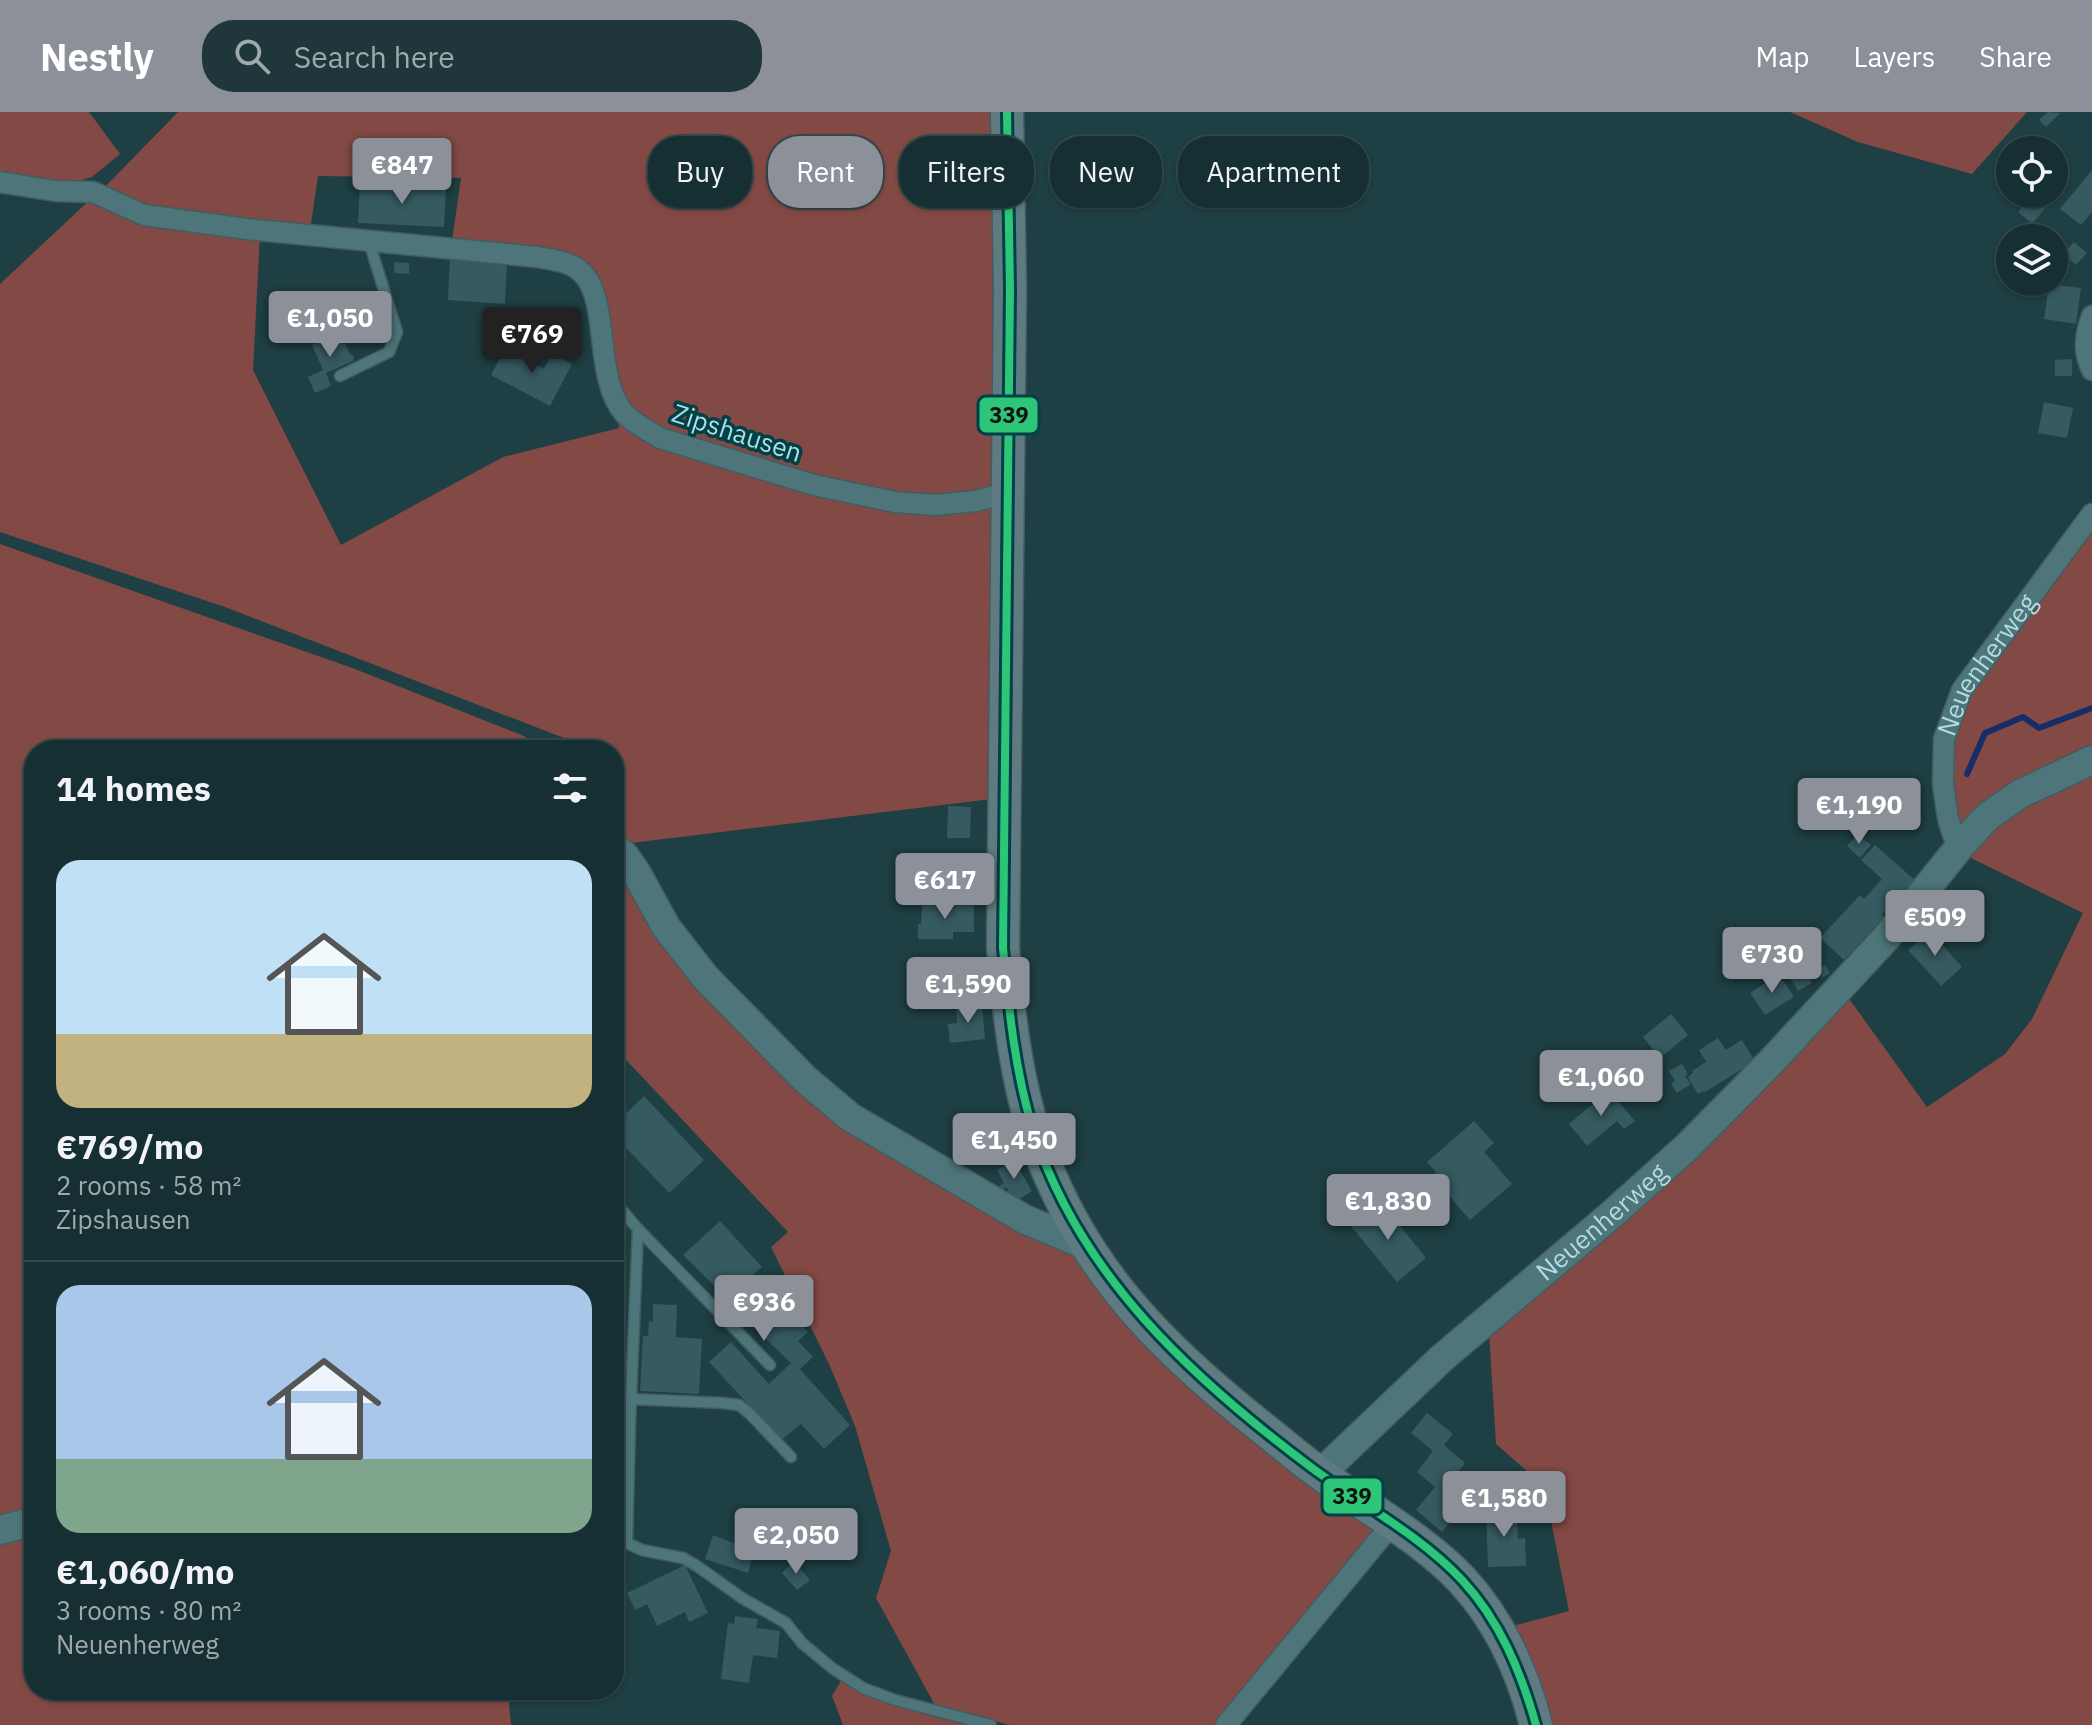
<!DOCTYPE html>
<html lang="en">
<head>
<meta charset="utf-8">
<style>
  :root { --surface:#162f32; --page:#1f373a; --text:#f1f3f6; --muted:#9ea9ac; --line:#354a4d; --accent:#8c9099 }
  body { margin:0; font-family:"IBM Plex Sans",sans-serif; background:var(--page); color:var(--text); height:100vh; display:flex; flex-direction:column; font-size:30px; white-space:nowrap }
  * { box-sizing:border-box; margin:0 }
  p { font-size:26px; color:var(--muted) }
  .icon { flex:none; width:44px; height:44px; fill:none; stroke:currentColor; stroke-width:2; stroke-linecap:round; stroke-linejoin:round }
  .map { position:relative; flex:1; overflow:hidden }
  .panel { position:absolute; left:24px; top:628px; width:600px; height:960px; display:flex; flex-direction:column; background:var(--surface); border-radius:32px; box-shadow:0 2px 6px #0004,0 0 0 2px var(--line) }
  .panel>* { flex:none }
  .hud { position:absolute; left:648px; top:24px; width:760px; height:72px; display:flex; gap:16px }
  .fabs { position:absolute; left:1996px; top:24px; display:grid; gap:16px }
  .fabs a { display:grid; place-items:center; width:72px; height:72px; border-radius:50%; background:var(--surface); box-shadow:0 2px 6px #0004,0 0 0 2px var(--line); font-size:40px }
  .price { position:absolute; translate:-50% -68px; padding:0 18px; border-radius:8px; background:var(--accent); color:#fff; font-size:26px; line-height:52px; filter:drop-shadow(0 2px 4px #0008) }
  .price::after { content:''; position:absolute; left:50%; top:48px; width:24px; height:18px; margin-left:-12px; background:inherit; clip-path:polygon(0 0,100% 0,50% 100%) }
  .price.on { background:#222; color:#fff }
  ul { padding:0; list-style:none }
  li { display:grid; align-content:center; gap:16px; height:424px; padding:0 32px }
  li+li { border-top:2px solid var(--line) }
  li span { display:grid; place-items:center; height:248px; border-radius:24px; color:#555 }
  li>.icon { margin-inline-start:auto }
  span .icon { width:144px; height:144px; fill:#fffc; stroke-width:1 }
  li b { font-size:34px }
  h2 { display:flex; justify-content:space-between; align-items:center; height:96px; padding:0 32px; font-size:34px }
  .pill { padding:0 28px; border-radius:32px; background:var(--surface); box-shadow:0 2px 6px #0004,0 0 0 2px var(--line); font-size:28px; line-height:72px }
  .pill.on { background:var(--accent); color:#fff }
  header { display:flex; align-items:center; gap:48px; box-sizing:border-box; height:112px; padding:0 40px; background:var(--accent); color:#fff }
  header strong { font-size:38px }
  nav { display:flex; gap:44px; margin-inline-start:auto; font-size:28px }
  .search { width:560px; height:72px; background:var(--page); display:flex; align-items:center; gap:20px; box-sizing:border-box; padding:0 28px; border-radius:32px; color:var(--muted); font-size:30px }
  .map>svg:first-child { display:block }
  .green { fill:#834945 }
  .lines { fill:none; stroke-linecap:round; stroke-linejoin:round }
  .stream { stroke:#172d67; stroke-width:6 }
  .building { fill:#355a60 }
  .lane-casing { stroke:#415d61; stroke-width:13 }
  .street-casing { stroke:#415d61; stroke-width:23 }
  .secondary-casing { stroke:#415d61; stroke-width:31 }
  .primary-casing { stroke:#415d61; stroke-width:35 }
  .lane { stroke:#4e7579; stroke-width:10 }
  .street { stroke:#4e7579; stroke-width:20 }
  .secondary { stroke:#4e7579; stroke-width:28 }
  .primary { stroke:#5f7a81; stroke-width:32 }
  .bus-1-casing { stroke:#004047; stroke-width:14 }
  .bus-1 { stroke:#2dc577; stroke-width:8 }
  .labels { text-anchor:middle; stroke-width:7; stroke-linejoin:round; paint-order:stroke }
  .street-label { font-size:26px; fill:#aedde3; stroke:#004047 }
  .line-badge { stroke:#004047; stroke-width:3 }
  .pale-badge-label { font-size:22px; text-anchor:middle; font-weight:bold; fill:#111 }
</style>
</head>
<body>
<header>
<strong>Nestly</strong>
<div class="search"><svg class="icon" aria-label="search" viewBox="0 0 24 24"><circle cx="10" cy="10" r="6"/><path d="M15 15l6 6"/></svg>Search here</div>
<nav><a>Map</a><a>Layers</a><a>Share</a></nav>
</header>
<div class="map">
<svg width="2092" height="1613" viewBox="0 0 2092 1613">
  <rect width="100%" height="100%" fill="#1e3f43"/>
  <g class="green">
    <path d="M0,0h89l31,42 -28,23 -36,11 -56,-11z"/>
    <path d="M178,0h826l2,284 -6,402 -385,47 -1,-95h-41l-9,-12 -339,-131 -225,-75v-248l95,-89 49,23 116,16 -7,136 88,175 162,-88 116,-29 -9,-46 -4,-37 -12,-59 -12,-17 -17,-9 -114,-12 10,-70 -143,-2 -8,54 -165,-17 -46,-20z"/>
    <path d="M1790,0h237l-55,62 -114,-32z"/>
    <path d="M2092,409v231l-130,72h-4l-11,-53 18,-82z"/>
    <path d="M0,432l355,125 169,67 19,14h-509v766l-34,8z"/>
    <path d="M2092,662v951h-553l-37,-96 67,-18 -25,-125 -48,-42 -7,-112 356,-339 82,114 78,-53 27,-35 51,-106 -114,-56 25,-28 31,-26z"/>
    <path d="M614,741l189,228 284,171 299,273 -163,200h-213l-74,-18 -60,-109 15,-47 -36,-125 -26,-62 -58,-117 17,-15 -174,-185z"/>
    <path d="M614,1364l8,2 -2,86 -6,74z"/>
    <path d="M34,1414v164h489l-14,12 2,23h-511v-190z"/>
    <path d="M842,1567l136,46h-135l-11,-29z"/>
  </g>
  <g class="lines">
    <path class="stream" d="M1967,662l18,-41 38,-16 16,11 53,-20"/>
  </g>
  <g class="building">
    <path d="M2048,0l12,1 -14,14 -7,-7z"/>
    <path d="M2092,58v42l-11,13 -21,-16z"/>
    <path d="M360,73l86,4 -2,38 -86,-4z"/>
    <path d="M2033,82h9l9,7 -19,23 -14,-12z"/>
    <path d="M2074,130l13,11 -11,12 -13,-11z"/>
    <path d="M450,146l57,3 -2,43 -57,-4z"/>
    <path d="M394,150l15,1v11l-15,-1z"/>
    <path d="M2049,172l32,4 -5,36 -32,-5z"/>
    <path d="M340,220l4,2 2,5 -1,4 5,11 4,2 -1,5 -27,12 5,13 -16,7 -7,-16 15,-7 -11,-25z"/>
    <path d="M505,236l39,21 8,-15 20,10 -22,42 -59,-31z"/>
    <path d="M2072,247v17h-17v-16z"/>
    <path d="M2044,290l29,6 -6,30 -29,-5z"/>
    <path d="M948,694l23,1 -1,31h-23z"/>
    <path d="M1858,722l13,11 -11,13 -13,-12z"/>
    <path d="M1875,733l41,36 -14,16 -2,-2 -18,20 2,2 -40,43 -24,-22 40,-43 4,4 18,-20 -21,-19z"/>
    <path d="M922,792l52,1v27h-21v7h-35v-15h3z"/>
    <path d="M1930,819l32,36 -21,19 -33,-36z"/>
    <path d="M1825,853l5,8 -8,5 -4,-8z"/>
    <path d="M1802,856l10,15 -14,8 -9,-15z"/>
    <path d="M1779,862l15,23 -29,18 -15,-22z"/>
    <path d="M982,892l3,35 -35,4 -2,-19 9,-1 -1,-16z"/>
    <path d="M1671,902l17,21 -28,23 -17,-21z"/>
    <path d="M1718,926l8,12 16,-10 13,21 -50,31 -1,-1 -6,3 -10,-17 5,-4 -1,-2 14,-9 -7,-12z"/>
    <path d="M1682,952l6,10 -3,2 6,8 -14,9 -6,-9 4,-3 -6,-10z"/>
    <path d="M1649,953l10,22 -14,6 -10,-22z"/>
    <path d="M1609,978l26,31 -11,8 -7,-8 -30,25 -18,-22z"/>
    <path d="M644,984l60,64 -35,33 -55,-58v-10z"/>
    <path d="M1474,1009l20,22 -10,9 28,32 -42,36 -38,-44 4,-4 -9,-10z"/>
    <path d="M1014,1048l18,31 -17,11 -9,-15 -4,3 -3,-4 5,-3 -7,-13z"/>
    <path d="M1380,1089l46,57 -29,24 -46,-56z"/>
    <path d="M720,1109l42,46 -8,7 54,58 -10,9 15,16 -13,12 50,56 -26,24 -23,-25 -20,16 -72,-78 22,-20 38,42 22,-21 -64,-61 1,-3 -45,-44z"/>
    <path d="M653,1192l24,1 -1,32 26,2 -3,55 -59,-3 3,-55h5l1,-15 4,1z"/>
    <path d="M614,1297l7,1 -4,18 -3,-1z"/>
    <path d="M1427,1301l26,21 -9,11 21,18 -8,10 20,16 -35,43 -26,-22 19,-23 -18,-15 16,-21 -22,-18z"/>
    <path d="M1516,1395l2,32 7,-1 1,28 -38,1 -2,-59z"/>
    <path d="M713,1423l41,16 -6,22 -43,-14z"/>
    <path d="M794,1449l16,19 -13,10 -15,-17z"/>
    <path d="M685,1453l23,48 -19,9 -4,-10 -28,14 -10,-22 -12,6 -8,-17z"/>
    <path d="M735,1504l23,3 -2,9 24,3 -3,27 -24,-3 -4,28 -28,-4 7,-56 6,1z"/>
  </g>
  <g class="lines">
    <g class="lane-casing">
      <g id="lane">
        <path d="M340,264l49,-24 8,-20 -28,-90"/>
        <path d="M614,1089l24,28 -8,193 -3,121 15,7 41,8 14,8 45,32 44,25 16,20 30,25 31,20 32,12 96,25"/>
        <path d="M638,1117l132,136"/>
        <path d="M631,1287l92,4 16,2 11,9 41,43"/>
      </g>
    </g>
    <g class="street-casing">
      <g id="street">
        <path d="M0,70l56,9 37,1 51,23 103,14 291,28c14,3 31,4 42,14 31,25 13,106 44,142 10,11 24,17 36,25l154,47 81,17 40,3 41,-4 30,-8"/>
        <path d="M2092,204c-7,19 -9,35 0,54"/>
        <path id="s1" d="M1962,732l-9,-9 -5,-17 -5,-34 1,-45 18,-49 130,-176"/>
        <path d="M1226,1613l166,-201"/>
      </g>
    </g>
    <g class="secondary-casing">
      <g id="secondary">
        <path d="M614,737l10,6 13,19 29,53 39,50 100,102 45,38 174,102 64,27"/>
        <path id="s2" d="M1320,1362l122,-116 168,-142 78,-70 82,-83 116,-125 76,-94 26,-28 32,-22 72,-34"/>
        <path d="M0,1418l34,-9"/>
      </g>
    </g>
    <g class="primary-casing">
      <path id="primary" d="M1007,0l3,177 -7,659c6,70 14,142 39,208 46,120 124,196 223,274 19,15 37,31 57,45 46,34 100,63 140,105 37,40 61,93 74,145"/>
    </g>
    <use href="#lane" class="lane"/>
    <use href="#street" class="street"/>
    <use href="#secondary" class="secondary"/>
    <use href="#primary" class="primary"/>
    <g class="bus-1-casing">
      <path id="bus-1" d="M1007,0l3,177 -7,659c6,62 12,125 31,185 47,144 160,247 278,335 50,37 108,67 150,112 38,41 59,92 74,145"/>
    </g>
    <use href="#bus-1" class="bus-1"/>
  </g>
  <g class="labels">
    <g class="street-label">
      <text transform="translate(737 321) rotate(18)" y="9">Zipshausen</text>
      <text dy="9" stroke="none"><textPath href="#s1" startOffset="196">Neuenherweg</textPath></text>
      <text dy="9" stroke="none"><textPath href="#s2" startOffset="378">Neuenherweg</textPath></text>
    </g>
  </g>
  <g class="line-badge">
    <rect x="978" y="284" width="61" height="38" rx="8" fill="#2dc577"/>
    <rect x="1322" y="1365" width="61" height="38" rx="8" fill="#2dc577"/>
  </g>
  <g class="pale-badge-label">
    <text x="1009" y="311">339</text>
    <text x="1352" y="1392">339</text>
  </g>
</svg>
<div class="fabs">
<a><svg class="icon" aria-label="locate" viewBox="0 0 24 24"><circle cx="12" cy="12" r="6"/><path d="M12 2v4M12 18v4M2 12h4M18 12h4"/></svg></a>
<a><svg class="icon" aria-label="layers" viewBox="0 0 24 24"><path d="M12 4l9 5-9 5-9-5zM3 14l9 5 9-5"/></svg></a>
</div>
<b class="price" style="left:402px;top:94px">€847</b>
<b class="price" style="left:330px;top:247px">€1,050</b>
<b class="price on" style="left:532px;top:263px">€769</b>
<b class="price" style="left:1859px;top:734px">€1,190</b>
<b class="price" style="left:945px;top:809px">€617</b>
<b class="price" style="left:1935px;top:846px">€509</b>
<b class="price" style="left:1772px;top:883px">€730</b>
<b class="price" style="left:968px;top:913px">€1,590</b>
<b class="price" style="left:1601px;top:1006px">€1,060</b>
<b class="price" style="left:1014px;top:1069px">€1,450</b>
<b class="price" style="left:1388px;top:1130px">€1,830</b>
<b class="price" style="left:764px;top:1231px">€936</b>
<b class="price" style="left:1504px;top:1427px">€1,580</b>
<b class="price" style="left:796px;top:1464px">€2,050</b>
<div class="hud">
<a class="pill">Buy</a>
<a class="pill on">Rent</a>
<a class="pill">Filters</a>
<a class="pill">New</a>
<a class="pill">Apartment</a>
</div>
<section class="panel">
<h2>14 homes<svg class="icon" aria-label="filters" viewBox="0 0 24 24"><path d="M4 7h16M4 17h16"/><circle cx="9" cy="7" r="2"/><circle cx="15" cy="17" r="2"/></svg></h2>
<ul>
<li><span style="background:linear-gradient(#bfe0f5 70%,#c2b280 0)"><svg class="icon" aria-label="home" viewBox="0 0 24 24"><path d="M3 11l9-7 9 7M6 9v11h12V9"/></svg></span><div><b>€769/mo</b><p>2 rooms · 58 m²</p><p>Zipshausen</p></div></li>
<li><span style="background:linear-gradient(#a9c7e8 70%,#7fa58c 0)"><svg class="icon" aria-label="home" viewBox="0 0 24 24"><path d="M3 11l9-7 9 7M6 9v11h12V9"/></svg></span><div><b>€1,060/mo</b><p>3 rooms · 80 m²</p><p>Neuenherweg</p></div></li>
</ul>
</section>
</div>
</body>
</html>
